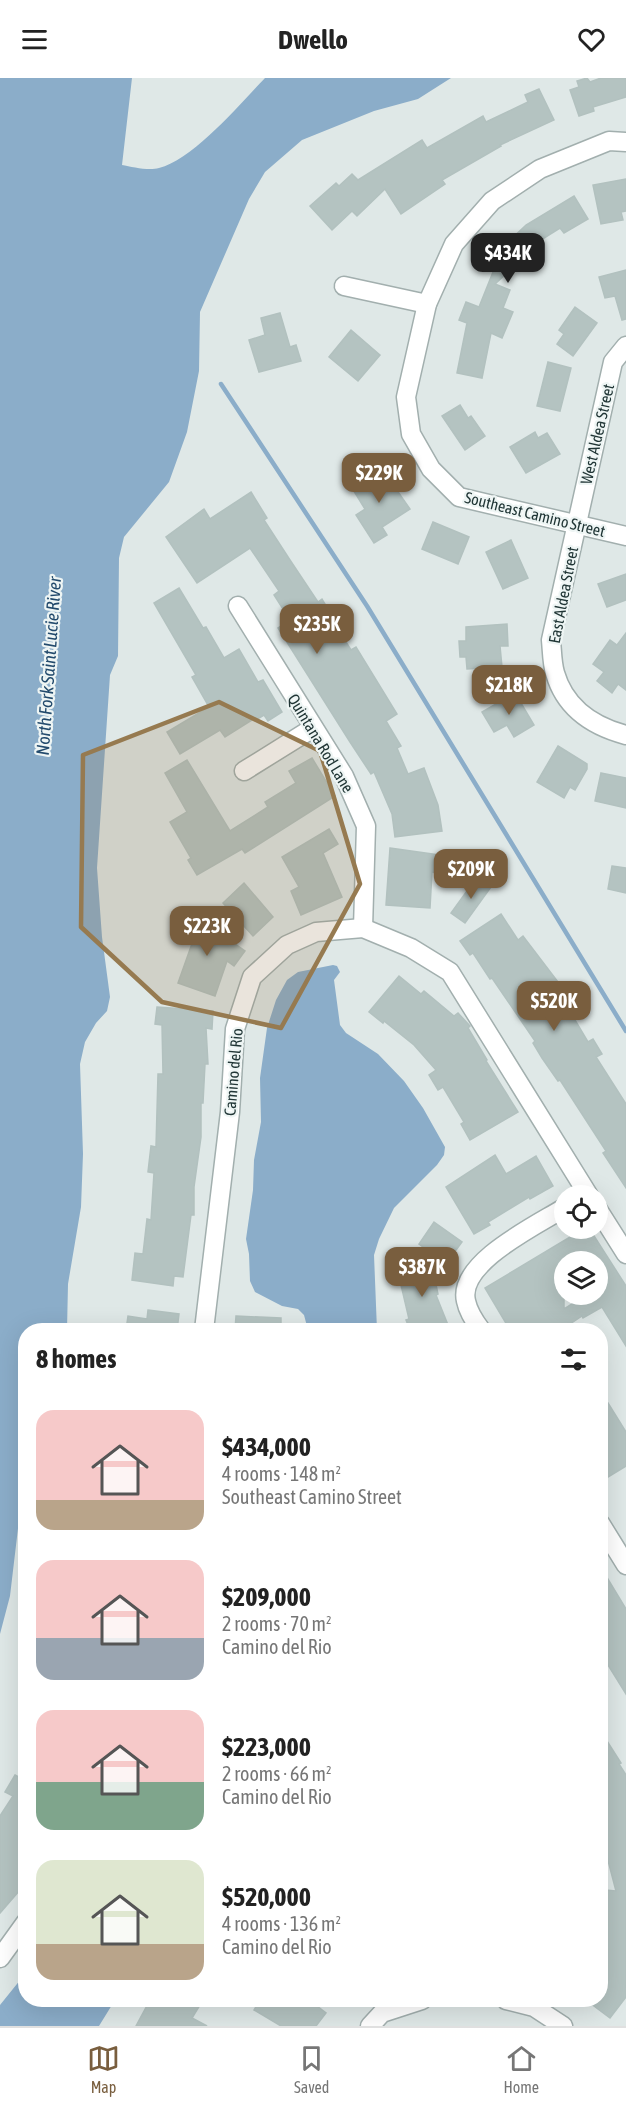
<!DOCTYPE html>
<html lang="en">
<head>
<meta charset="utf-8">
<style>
  :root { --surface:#fff; --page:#f6f6f6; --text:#222; --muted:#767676; --line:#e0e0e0; --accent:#795e3e }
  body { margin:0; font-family:"Asap Condensed",sans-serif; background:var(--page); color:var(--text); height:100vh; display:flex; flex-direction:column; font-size:22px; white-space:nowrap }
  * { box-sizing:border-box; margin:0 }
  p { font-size:20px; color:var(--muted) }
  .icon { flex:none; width:33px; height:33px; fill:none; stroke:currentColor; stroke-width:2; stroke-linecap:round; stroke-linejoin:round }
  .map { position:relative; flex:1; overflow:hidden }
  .sheet { position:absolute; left:18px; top:1245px; width:590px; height:684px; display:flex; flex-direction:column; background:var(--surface); border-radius:24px; box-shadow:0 6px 24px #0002 }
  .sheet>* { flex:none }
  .controls { position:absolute; left:554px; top:1107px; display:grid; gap:12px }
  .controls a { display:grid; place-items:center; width:54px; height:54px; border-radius:50%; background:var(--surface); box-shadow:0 6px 24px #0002; font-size:30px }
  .price { position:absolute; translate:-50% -51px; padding:0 14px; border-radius:12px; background:var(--accent); color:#fff; font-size:20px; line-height:39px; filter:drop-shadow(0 2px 3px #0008) }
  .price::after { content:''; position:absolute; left:50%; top:36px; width:18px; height:14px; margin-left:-9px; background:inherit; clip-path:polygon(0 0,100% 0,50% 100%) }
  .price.on { background:#222; color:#fff }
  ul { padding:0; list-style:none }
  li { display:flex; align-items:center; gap:18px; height:150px; padding:0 18px }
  li span { display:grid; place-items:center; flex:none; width:168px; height:120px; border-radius:18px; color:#555 }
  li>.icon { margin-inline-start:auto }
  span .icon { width:72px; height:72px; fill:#fffc; stroke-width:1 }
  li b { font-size:26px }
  h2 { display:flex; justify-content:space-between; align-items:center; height:72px; padding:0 18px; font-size:26px }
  header { display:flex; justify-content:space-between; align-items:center; height:78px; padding:0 18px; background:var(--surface); font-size:27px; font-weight:700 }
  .menu { display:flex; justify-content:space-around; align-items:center; height:84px; border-top:2px solid var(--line); background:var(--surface); font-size:16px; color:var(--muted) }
  .menu a { display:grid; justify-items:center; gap:3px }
  .menu .on { color:var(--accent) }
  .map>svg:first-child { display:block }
  .water { fill:#8badc9 }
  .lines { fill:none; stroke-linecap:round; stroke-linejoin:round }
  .stream { stroke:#8badc9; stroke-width:4.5 }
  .building { fill:#b4c3c1; stroke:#b2c1bf; stroke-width:1.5; fill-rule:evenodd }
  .minor-casing { stroke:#a2afae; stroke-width:21 }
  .minor { stroke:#fff; stroke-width:18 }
  .marked { fill:#967a50; fill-opacity:0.2; stroke:#967a50; stroke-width:4.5; stroke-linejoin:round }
  .labels { text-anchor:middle; stroke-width:4.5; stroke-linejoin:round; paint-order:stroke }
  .street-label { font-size:16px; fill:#213636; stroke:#eef5f4 }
  .water-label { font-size:18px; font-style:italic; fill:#224a6c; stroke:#eef5f4 }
</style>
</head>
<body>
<header><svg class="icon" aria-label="menu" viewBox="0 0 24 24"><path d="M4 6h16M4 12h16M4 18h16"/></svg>Dwello<svg class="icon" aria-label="heart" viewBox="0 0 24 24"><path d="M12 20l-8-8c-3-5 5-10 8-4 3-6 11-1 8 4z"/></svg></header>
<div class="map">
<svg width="626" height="1948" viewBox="0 0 626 1948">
  <rect width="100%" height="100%" fill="#dfe8e7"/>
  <g class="water">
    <path d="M0,0h132l-10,87c10,2 27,6 37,3 34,-8 81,-64 106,-90h186l-33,21 -44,12 -72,29 -37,32 -16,27 -49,113 -1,59 -12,61 -18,50 -45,55 -5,21 -1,98 -8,19 -13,193 5,69 8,60 -3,14 -11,12 -11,19 -5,22 3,90 -2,53 -13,77 -1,46h-41l-1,163 -6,27 -9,76 -10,38z"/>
    <path d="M333,887l4,1 3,6 -6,8 6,45 6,8 32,21 26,27 19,27 22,39 -1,8 -7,10 -43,43 -15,31 -5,16 3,75h-69l-4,-15 -6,-6 -16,-3 -27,-14 -5,-11 -1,-27 -3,-15 7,-49 1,-30 7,-38 -1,-44 7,-50 9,-28 11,-20 11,-8z"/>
    <path d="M25,1896l1,26h89l-16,26h-99v-21z"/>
  </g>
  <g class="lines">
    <path class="stream" d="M221,306l146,222 259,425"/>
  </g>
  <g class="building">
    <path d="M587,0l3,4 11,-4h25v19l-33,10 1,4 -15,5 -9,-26 9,-3 -2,-6z"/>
    <path d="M539,11l15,31 -54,25 1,1 -59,34 3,4 -44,30 -16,-25 -28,27 -5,-5 -20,19 -22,-24 26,-23 3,3 13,-12 6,6 64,-40 5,8 56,-32 3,6 42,-20 -3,-7z"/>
    <path d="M626,101v32l-5,1 2,8 -22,4 -8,-39z"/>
    <path d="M574,118l14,23 -24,14 -4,-5 -24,15 6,6 -20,19 -4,-5 -23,21 15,6 -7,18 10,4 -11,26 -11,-5 -9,45 -25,-5 10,-50 -8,-3 7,-18 13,5 16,-40 -6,-7 37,-35z"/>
    <path d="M626,192v49l-4,1 -7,-24 -10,2 -6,-21z"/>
    <path d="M575,229l22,16 -24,33 -16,-12 7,-10 -5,-4z"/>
    <path d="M280,235l10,34 6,-2 5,16 -42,11 -10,-32 16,-5 -4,-17z"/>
    <path d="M351,252l29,25 -22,26 -29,-24z"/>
    <path d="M548,284l23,6 -11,43 -23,-5z"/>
    <path d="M460,327l8,13 3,-2 14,20 -20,14 -23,-34z"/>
    <path d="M535,354l3,6 9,-5 13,21 -34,19 -16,-26z"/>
    <path d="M382,391l28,40 -28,18 5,8 -13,8 -18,-28 9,-6 -13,-21z"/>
    <path d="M251,414l16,26 -3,2 26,40 28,42 4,-3 9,15 -2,1 22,35 5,-3 41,67 -11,7 15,25 -4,2 11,26 16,-6 14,37 4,26 -47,6 -3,-23 -18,-42 -3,2 -21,-32 -72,-114 12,-8 -16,-25 5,-4 -29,-43 -53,35 -31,-46 38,-28 6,10z"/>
    <path d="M433,444l36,15 -11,27 -36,-15z"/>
    <path d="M511,462l17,38 -25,11 -17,-37z"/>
    <path d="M626,496v26l-19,7 -9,-23z"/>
    <path d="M179,510l24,40 3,-1 18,31 15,-9 19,33 5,-2 19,32 -14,9 -4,-6 -8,5 -1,-2 -30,19 -5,-7 -40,24 -13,-22 42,-25 -17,-30 4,-2 -42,-72z"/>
    <path d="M507,546l1,22h-8l2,21 -35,2 -1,-12h-6l-1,-16h7v-14z"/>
    <path d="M626,555v57l-8,-6 -6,9 -15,-12 7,-9 -11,-8 17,-24 7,5z"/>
    <path d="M515,615l19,32 -20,12 -7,-12 -13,7 -12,-20z"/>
    <path d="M558,668l29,18v5l-12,21 -5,-3 -6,11 -27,-16z"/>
    <path d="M312,680l23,38 -90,57 -3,-4 -45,26 -9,-15 3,-2 -21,-36 17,-10 -22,-39 22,-13 43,71 38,-24 -3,-5 31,-19 -7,-12z"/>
    <path d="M601,695l25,5v30l-31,-7z"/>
    <path d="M329,751l9,15 -15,9 19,44 -41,18 -10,-24 8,-4 -17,-30z"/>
    <path d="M390,770l49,7 -3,18 -4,-1 -2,36 -44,-3z"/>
    <path d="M612,788l14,2v25l-18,-4z"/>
    <path d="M477,799l14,10 -26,36 -14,-10z"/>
    <path d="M244,805l29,34 -20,19 -30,-33z"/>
    <path d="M501,836l17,26 5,-4 48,63 -6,4 23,39 5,-3 9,15 -6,3 30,47v84l-23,-35 3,-2 -46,-71 -2,1 -16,-23 -9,-15 2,-2 -43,-63 -2,1 -17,-26 -3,2 -10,-14z"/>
    <path d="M194,837l51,36 -11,15 -7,-5 -12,35 -37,-13 16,-45 -11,-7z"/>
    <path d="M399,898l22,18 3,-3 30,25 4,-3 12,13 -2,2 19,32 -1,1 32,51 -48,28 -9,-16 3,-2 -21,-35 -5,3 -9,-15 7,-5 -22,-25 -30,-24 -1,2 -14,-11z"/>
    <path d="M157,929l56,4 -1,18 -6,-1 2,36h-3l-2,39h-2v34l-7,50v28h-3l-8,62 -9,-1 -1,10 -41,-6 3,-27 8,1 4,-35 4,1 3,-47 -6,-1 3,-26 5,1 2,-73h5l-1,-49 -7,-1z"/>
    <path d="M495,1077l11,19 30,-18 17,30 -23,13 -1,-2 -41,25 2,3 -16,9 -28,-47z"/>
    <path d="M434,1144l28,20 -14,19h-5l-24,-17z"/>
    <path d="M585,1150h4l37,58v60l-24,-39 -19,11 -1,-2 -21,14h-51l-25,-42zM564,1184h33v32h-9l-24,15z"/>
    <path d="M431,1183l7,33 -2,1 14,35h-40l-4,-10 3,-1 -12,-51z"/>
    <path d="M148,1232l31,4 -2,16h-51l2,-14 19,3z"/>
    <path d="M236,1238l45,2v12h-46z"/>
    <path d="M608,1325l18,29v34l-26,16v-73z"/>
    <path d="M600,1488l26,43v85l-26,-42z"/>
    <path d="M600,1652l21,33 -2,1 7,11v222l-16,21 -24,-18h14v-67l5,-19 1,-24 10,1 -16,-61z"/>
    <path d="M15,1697l9,5 2,-3v106l-26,30v-97l13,-20 -8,-4z"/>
    <path d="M150,1922h53l-11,18 15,8h-71z"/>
    <path d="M260,1922h49l17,13 -10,13h-35l-27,-16z"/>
  </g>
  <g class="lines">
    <g class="minor-casing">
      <g id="minor">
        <path d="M626,64l-17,-1 -69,28 -48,32 -38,43 -27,60 -21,93 5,37 20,35 28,28 167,39"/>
        <path d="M344,208l83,18"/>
        <path d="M626,268l-13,16 -62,278c1,10 1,23 4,33 10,35 37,53 71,62"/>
        <path d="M238,528l106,170 22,50 -3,102"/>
        <path d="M244,693l69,-43"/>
        <path d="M597,1130l29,46"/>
        <path d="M204,1252l26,-218 5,-83 17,-52 35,-32 29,-13 47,-4 48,20 39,24 139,224"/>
        <path d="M481,1252c-6,-8 -13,-19 -15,-29 -9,-38 71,-76 98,-93"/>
        <path d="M600,1445l26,42"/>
        <path d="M0,1880l26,-36"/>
        <path d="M506,1922l28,7 29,19"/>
        <path d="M370,1948l12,-13 40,-13"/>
      </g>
    </g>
    <use href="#minor" class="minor"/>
  </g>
  <path class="marked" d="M219,624l101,49 40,133 -79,144 -119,-26 -81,-75 2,-172z"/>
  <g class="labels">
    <g class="street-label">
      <text transform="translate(597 356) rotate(-77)" y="6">West Aldea Street</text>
      <text transform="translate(535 436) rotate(14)" y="6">Southeast Camino Street</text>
      <text transform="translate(563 517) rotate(-79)" y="6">East Aldea Street</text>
      <text transform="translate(321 665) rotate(59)" y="6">Quintana Rod Lane</text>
      <text transform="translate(233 994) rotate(-85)" y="6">Camino del Rio</text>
    </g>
    <g class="water-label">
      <text transform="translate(49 588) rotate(-86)" y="6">North Fork Saint Lucie River</text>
    </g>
  </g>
</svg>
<div class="controls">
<a><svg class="icon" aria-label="locate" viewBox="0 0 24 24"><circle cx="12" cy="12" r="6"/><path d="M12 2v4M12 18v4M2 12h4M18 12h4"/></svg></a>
<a><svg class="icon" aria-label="layers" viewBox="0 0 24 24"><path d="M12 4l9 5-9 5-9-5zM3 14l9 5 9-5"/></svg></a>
</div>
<b class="price on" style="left:508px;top:206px">$434K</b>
<b class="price" style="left:379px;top:426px">$229K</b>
<b class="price" style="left:317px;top:577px">$235K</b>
<b class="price" style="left:509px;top:638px">$218K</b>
<b class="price" style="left:471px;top:822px">$209K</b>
<b class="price" style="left:207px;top:879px">$223K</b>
<b class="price" style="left:554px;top:954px">$520K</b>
<b class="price" style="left:422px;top:1220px">$387K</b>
<section class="sheet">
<h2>8 homes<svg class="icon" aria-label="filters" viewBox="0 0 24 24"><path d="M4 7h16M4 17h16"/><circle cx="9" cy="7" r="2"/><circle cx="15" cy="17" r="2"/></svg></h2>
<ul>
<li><span style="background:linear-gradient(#f6c9c9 75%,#b9a48a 0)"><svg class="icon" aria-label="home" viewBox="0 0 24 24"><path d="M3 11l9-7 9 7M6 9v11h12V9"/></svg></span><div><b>$434,000</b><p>4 rooms · 148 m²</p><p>Southeast Camino Street</p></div></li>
<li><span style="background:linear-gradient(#f6c9c9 65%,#9aa5b1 0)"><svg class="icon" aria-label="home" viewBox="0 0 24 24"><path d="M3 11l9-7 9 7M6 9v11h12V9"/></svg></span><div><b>$209,000</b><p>2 rooms · 70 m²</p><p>Camino del Rio</p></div></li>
<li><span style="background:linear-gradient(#f6c9c9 60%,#7fa58c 0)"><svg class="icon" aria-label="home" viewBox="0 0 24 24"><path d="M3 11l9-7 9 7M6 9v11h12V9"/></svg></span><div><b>$223,000</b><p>2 rooms · 66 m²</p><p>Camino del Rio</p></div></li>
<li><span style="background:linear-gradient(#dfe7d0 70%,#b9a48a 0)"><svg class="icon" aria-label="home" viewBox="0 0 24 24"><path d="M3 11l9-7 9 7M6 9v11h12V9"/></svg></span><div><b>$520,000</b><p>4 rooms · 136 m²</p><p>Camino del Rio</p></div></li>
</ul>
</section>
</div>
<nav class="menu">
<a class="on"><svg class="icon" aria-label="map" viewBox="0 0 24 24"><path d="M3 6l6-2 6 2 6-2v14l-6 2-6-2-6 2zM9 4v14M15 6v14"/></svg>Map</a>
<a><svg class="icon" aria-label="saved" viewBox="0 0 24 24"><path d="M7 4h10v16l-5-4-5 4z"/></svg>Saved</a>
<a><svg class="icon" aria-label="home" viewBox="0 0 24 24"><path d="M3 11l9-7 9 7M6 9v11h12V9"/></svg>Home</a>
</nav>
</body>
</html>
